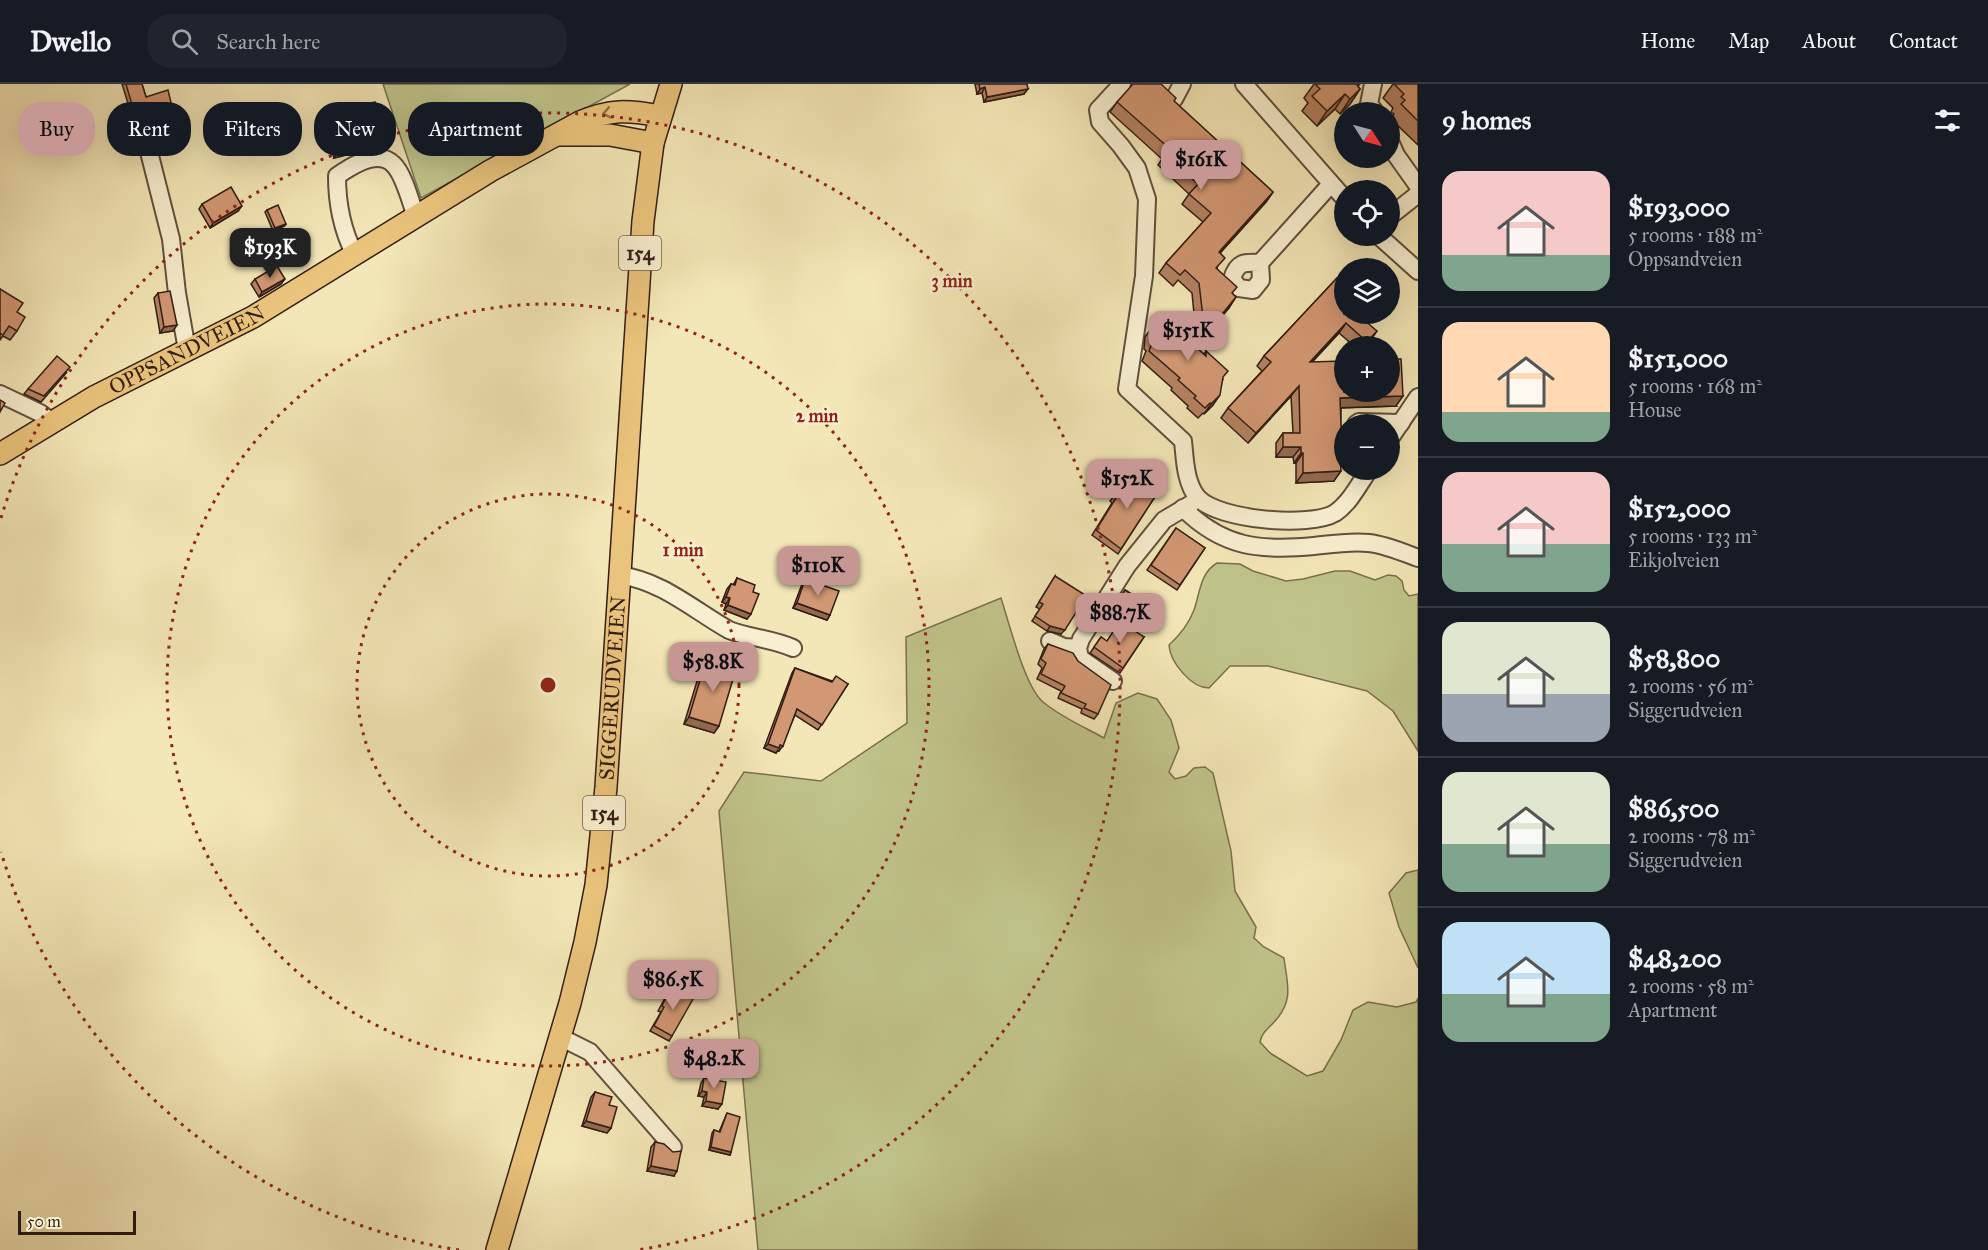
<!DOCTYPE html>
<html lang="en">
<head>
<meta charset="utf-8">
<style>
  :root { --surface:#171b24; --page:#20242c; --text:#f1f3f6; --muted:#9ea1a6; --line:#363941; --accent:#c59692 }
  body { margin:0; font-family:"IM FELL Great Primer",serif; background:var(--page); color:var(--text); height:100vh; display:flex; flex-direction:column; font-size:22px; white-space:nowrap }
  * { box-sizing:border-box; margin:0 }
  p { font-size:20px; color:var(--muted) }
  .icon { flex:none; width:33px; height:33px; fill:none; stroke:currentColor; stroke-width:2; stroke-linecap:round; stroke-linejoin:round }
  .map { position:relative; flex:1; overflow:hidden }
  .panel { display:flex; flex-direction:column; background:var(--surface); width:570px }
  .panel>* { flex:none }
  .top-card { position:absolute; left:18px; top:18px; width:570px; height:54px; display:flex; gap:12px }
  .needle { width:39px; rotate:126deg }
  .fabs { position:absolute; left:1334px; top:18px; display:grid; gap:12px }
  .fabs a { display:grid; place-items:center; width:66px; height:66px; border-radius:50%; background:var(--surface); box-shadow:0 6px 24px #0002; font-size:30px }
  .scale { position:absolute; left:18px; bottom:15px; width:118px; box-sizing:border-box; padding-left:6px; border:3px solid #321d14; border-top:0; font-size:16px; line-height:21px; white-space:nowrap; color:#321d14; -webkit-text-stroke:4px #f8efd0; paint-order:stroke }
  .price { position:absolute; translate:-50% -51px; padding:0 14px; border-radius:12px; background:var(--accent); color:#111; font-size:20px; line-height:39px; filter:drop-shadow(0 2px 3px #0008) }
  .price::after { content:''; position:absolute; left:50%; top:36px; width:18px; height:14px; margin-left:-9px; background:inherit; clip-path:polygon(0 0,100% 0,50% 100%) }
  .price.current { background:#222; color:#fff }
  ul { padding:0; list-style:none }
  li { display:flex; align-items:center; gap:18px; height:150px; padding:0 24px }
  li+li { border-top:2px solid var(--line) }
  li span { display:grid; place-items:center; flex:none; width:168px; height:120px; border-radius:18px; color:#555 }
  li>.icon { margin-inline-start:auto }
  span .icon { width:72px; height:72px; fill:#fffc; stroke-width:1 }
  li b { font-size:26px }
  h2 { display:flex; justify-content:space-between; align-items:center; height:72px; padding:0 24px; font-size:26px }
  .tag { padding:0 21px; border-radius:24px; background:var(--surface); box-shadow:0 6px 24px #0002; font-size:21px; line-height:54px }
  .tag.current { background:var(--accent); color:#111 }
  header { display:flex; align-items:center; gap:36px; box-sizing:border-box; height:84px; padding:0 30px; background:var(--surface); border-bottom:2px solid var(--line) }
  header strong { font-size:28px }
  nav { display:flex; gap:33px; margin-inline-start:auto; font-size:21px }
  .search { width:420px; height:54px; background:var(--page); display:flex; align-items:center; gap:15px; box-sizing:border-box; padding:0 21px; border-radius:24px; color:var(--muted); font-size:22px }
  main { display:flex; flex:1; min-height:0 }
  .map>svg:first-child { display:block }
  .green { fill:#c0c48a; stroke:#79704f; stroke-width:1.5 }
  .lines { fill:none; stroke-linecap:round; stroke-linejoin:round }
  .minor-casing { stroke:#62503d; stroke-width:20 }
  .major-casing { stroke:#321d14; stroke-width:24 }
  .minor { stroke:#f8efd0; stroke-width:16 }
  .major { stroke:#eac47c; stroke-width:21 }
  .wall { fill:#b58363; stroke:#321d14; stroke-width:1.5 }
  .shaded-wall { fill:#936a50; stroke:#321d14; stroke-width:1.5 }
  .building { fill:#d29873; stroke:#321d14; stroke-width:1.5 }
  .oneway { stroke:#8e7048 }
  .ring { fill:none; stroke:#8f2418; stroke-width:3; stroke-dasharray:3 6 }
  .labels { text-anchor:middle; stroke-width:4.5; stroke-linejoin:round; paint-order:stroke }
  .shield { fill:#f8efd0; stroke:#6d5c4c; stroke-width:1.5 }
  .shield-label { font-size:20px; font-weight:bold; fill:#321d14 }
  .street-label { font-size:21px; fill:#321d14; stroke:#f8efd0 }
  .centre { fill:#8f2418; stroke:#f8efd0; stroke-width:3 }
  .ring-label { font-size:18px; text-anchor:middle; font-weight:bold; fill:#8f2418; stroke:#f8efd0; stroke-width:4.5; stroke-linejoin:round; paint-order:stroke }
</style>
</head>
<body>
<header>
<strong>Dwello</strong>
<div class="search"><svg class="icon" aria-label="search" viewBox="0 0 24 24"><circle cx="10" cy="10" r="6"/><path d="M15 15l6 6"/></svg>Search here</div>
<nav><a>Home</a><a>Map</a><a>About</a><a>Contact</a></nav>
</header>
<main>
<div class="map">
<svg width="1418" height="1166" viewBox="0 0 1418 1166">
  <rect width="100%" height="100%" fill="#f4e7b7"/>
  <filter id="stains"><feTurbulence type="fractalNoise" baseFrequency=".00333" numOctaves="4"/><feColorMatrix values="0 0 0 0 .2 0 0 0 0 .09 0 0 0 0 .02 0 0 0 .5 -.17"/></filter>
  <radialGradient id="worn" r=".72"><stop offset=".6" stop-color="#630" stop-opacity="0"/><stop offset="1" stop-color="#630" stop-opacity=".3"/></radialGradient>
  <g class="green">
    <path d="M383,0h247l-209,114z"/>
    <path d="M1217,479l23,1 13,7 33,10 17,-2 32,-8h15l25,9 13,-5 8,1 6,5 2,9 5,6 9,-2v157l-25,-40 -26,-20 -99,-25h-38l-21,22c-18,0 -39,-26 -40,-43 10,-9 20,-22 25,-35 6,-17 6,-37 23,-47z"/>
    <path d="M1001,514c8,25 24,89 42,104 18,15 41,25 61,36l12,-35 22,-10 19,6 14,21 8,28 -10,24 6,7 11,-3 8,-8 11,-1 8,6 18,78 4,40 21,36 -2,11 10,9 20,11c3,25 10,41 -8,62 -7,8 -14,12 -16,22l10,11 37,23 16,-5 18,-31 12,-30 15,-8 29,5 19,-5 2,-4v252h-660l-39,-439 25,-39 77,9 86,-58 -1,-86z"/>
    <path d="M1418,786v98l-19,-41 -10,-34 17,-20z"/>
  </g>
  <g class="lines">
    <g class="minor-casing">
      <g id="minor">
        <path d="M1122,0l-24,26 2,12 21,24 16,22 10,31 -3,77 -17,113 56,52c2,18 2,42 15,57 20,22 112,30 137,15 15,-10 24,-29 34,-43"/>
        <path d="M1244,0l100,114"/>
        <path d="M1373,0l-4,20 6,8"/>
        <path d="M1174,15l8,-15"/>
        <path d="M144,48l27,107 6,54 10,57"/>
        <path d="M1389,55l7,16 22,31"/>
        <path d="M1389,133l29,-23"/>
        <path d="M1379,152l39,35"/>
        <path d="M355,171c-13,-25 -18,-51 -18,-79 14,-10 41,-27 56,-12 11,10 18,39 23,53"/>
        <path d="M1260,179l1,17 -8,10 -14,-2 -7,-9c5,-17 12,-17 28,-16l71,-79"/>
        <path d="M0,310l40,19 12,9"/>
        <path d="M1356,340l3,-2 42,1"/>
        <path d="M1389,356l29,-43"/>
        <path d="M1183,424c40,40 77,43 131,38 18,-2 37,-5 55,-3 17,2 33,9 49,15"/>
        <path d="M619,491c43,6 73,34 110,55 20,8 41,8 64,18"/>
        <path d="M1050,557l14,6 14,1"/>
        <path d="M1113,597l-33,-23 -2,-10 3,-9 46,-73 37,-46 27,-16"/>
        <path d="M560,953l30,15 83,95"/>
      </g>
    </g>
    <g class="major-casing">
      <g id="major">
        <path d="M560,51h50l43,8"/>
        <path id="s1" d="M0,370l94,-57 159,-80 237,-146 90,-49c30,-13 48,-12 80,-6"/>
        <path id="s2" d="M497,1166l73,-247 15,-61 11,-57 10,-98 37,-566 10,-78 18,-59"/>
      </g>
    </g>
    <use href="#minor" class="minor"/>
    <use href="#major" class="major"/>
  </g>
  <g class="wall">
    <path d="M122,0h20l4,13 25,18 -23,7 -3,-10 -13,4z"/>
    <path d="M975,0h52l-3,10 -40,8 -2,-9 -5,1z"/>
    <path d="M1314,0h46l-2,2 2,3 -10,15 -10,10 -5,-5 -18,17 -15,-15 6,-8 -4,-5z"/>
    <path d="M1393,0h25v61l-27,-26 3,-5 -3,-2 2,-4 -10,-10z"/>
    <path d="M1174,17l99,91 -7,10 -46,51 -3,16 16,25 -4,14 -32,37 -5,-52 -14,-13 -5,6 -14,-13 7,-10 37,-41 -21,-18 7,-10 -31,-29 4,-6 -52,-47 7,-10z"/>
    <path d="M348,25l38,29 -5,8 -47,12 -8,-28 5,-8 12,-4v-1z"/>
    <path d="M202,120l36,7 -28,17 -11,-19z"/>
    <path d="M267,126l19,14 -2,2 -11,5 -8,-19z"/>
    <path d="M1337,194l33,63 -5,5h-11l-15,-13 -27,29 84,44 -55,2 -1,46 -6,27 -38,2v-20h-2l-1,-6h-17v-14l7,-10h10l-2,-37 -43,47 -27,-25 7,-10 34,-37 -5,-5 7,-10z"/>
    <path d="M255,195l26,5 -22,13 -8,-13z"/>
    <path d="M0,205l17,23v19l-7,9 -7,-4 -3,4z"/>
    <path d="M158,209l15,38 -13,2 -6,-35z"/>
    <path d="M1152,243l52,27 2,-3 17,28 -10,26 -9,9 -1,-1 -5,5 -11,-10 1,-2 -17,-16 1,-2 -30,-27 4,-10 -2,-2 1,-12z"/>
    <path d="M67,288l-26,30 -17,-8 4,-5z"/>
    <path d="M1130,388l28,20 -40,62 -26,-19 20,-32 -2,-2 5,-6 -1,-2z"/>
    <path d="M1176,444l29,20 -28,42 -30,-20z"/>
    <path d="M1055,492l6,58 -14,-3 -15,-10 8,-12 -4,-2z"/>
    <path d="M737,494l16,14 -6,27 -23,-9 2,-6 -4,-2 5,-13 4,-5 2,1z"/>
    <path d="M805,495l25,36 -3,5 -34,-12 9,-24z"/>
    <path d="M1125,506l14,9 -15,23 -14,-9z"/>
    <path d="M1101,553l5,4 38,-4 -24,36 -30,-20z"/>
    <path d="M1048,560l50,70 -4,5 -13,-6 1,-4 -24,-11 3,-7 -24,-12 5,-11 -4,-4 6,-15z"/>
    <path d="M706,576l13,66 -5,7 -30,-9 17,-56z"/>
    <path d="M795,584l37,13 16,3 -30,46 -23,-15 -16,36 -1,-1 -2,3 -12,-5 28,-75z"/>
    <path d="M671,903l1,49 -3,5 -19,-10 11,-19 -3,-1z"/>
    <path d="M704,994l14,31 -16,-3 2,-9 -6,-1 3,-13z"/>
    <path d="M595,1008l14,13 2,23 -4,5 -25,-7 9,-29z"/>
    <path d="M727,1029l4,39 -1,3 -21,-5 3,-17 2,-3 5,2z"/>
    <path d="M655,1058l19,34 -27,-5 4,-24z"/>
  </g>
  <g class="shaded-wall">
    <path d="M985,3l-3,6 -5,1 3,-5z"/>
    <path d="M1028,5l-4,5 -40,8 3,-5z"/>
    <path d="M1360,5l-10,15 -10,10 10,-15z"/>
    <path d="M1345,10l-10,15 -18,17 10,-15z"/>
    <path d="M148,24l-3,4 -13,4 2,-4z"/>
    <path d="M173,27l-2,4 -23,7 3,-4z"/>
    <path d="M386,54l-5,8 -47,12 5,-7z"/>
    <path d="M1273,108l-7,10 -54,60 7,-10z"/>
    <path d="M242,122l-4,5 -28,17 3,-5z"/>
    <path d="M286,140l-2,2 -11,5 2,-3z"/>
    <path d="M285,195l-4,5 -22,13 3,-5z"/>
    <path d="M1236,213l-7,11 -32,37 8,-10z"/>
    <path d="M1346,239l-7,10 -36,39 7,-10z"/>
    <path d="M177,241l-4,6 -13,2 4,-6z"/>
    <path d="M1377,247l-7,10 -5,5h-1z"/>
    <path d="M1299,302l-8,10 -43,47 8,-10z"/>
    <path d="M1220,311l-7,10 -9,9 7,-10z"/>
    <path d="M1403,312l-7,10 -63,2 7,-10z"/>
    <path d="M1283,363h18l-8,10h-17z"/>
    <path d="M1301,369h2l-7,10h-2z"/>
    <path d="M1341,387l-7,10 -38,2 7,-10z"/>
    <path d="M726,513l4,1 -4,6 -4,-2z"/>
    <path d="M797,519l33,12 -3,5 -34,-12z"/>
    <path d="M728,521l23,9 -4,5 -23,-9z"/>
    <path d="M1050,542l15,4 -4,4 -14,-3z"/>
    <path d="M689,633l30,9 -5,7 -30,-9z"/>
    <path d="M768,660l12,1 3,1 -4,5 -1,-1 -2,3 -12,-5z"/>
    <path d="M702,1007l5,1 -3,5 -6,-1z"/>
    <path d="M706,1017l16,3 -4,5 -16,-3z"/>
    <path d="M586,1037l25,7 -4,5 -25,-7z"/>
    <path d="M711,1063l20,5 -1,3 -21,-5z"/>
    <path d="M651,1082l26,5 -3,5 -27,-5z"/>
  </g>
  <g class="building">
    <path d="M126,0h16l4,13 22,-7 5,21 -22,7 -3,-10 -14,4z"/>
    <path d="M979,0h48l1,5 -41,8 -2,-10 -5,2z"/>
    <path d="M1133,0h28l15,14 -2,3 99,91 -54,60 6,6 -9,10 21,19 -5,6 4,4 -31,38 -6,-52 -14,-13 -5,5 -14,-12 45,-50 -22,-19 9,-10 -33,-29 5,-6 -53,-47z"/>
    <path d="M1315,0h41l4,5 -10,10 -5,-5 -18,17 -15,-15 8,-7z"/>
    <path d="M1394,0h24v37l-17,-17 4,-4 -4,-3 3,-3z"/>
    <path d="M375,18l11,36 -47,13 -8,-29 19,-6 -2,-7z"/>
    <path d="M231,103l11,19 -29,17 -11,-19z"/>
    <path d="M278,121l8,19 -11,4 -8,-18z"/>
    <path d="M277,182l8,13 -23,13 -7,-13z"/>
    <path d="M1337,194l7,6v30h13l20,17 -10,11 -21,-19 -36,39 34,-1v31h45v-33h12l2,37 -63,2 2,53h-2l1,20 -38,2v-20h-2v-6h-18v-14h17l-1,-47 -43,47 -28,-25 43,-46 -7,-6z"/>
    <path d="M0,205l23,14 -6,9 8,5 -8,14 -8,-5 -6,9 -3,-2z"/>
    <path d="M170,207l7,34 -13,2 -6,-34z"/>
    <path d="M1162,232l44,40v-5l22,20 -5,6 -3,18 -9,9 -1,-1 -5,5 -11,-10 2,-2 -18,-16 2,-2 -31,-27 4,-10 -2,-2 1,-12z"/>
    <path d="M57,272l13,11 -26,29 -16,-7z"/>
    <path d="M0,316l5,3 -5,9z"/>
    <path d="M1130,388l28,20 -37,57 -25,-19 20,-32 -2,-2 5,-6 -2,-1z"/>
    <path d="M1176,444l29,20 -25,37 -29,-20z"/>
    <path d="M1055,492l30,19 -5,7 2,1 -17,27 -15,-4 -15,-10 8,-12 -4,-2z"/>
    <path d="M737,494l18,7 -2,7 6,2 -8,20 -23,-9 2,-7 -4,-1 5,-13 4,1z"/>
    <path d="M805,495l34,12 -9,24 -33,-12z"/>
    <path d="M1125,506l14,9 -12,18 -13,-9z"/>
    <path d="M1120,537l24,16 -21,31 -29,-21 7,-10 6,4z"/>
    <path d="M1048,560l25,9 5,8 33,24 -13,29 -14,-6 2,-4 -25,-11 4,-7 -24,-12 5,-11 -5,-4z"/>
    <path d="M706,576l30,9 -17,57 -30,-9z"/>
    <path d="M795,584l37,14 4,-6 12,8 -26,41 -25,-16 -14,37 -3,-1 -1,3 -11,-4z"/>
    <path d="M671,903l22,12 -21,37 -18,-10 10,-19 -2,-1z"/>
    <path d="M704,994l22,4 -4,22 -16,-3 1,-9 -5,-1z"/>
    <path d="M595,1008l17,5 -3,8 8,2 -6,21 -25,-7z"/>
    <path d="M727,1029l13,4 -9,35 -20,-5 3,-17 6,2z"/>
    <path d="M655,1058l9,2 9,8 8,-1 -4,20 -26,-5z"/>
  </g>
  <defs><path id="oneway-chevron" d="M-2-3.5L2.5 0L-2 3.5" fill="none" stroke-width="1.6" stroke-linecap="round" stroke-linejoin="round" transform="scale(1.5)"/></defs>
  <use class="oneway" href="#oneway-chevron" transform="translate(607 29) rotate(169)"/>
  <g class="ring">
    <circle cx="548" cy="601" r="191"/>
    <circle cx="548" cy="601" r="381"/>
    <path d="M459 1166A572 572 0 0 1 1 768M1 434A572 572 0 1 1 637 1166"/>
  </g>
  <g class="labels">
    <g class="shield">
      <rect x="619" y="152" width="42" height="34" rx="4.5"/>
      <rect x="583" y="712" width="42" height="34" rx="4.5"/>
    </g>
    <g class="shield-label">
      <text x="640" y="176">154</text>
      <text x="604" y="736">154</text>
    </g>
    <g class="street-label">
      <text dy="7" stroke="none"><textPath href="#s1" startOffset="214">OPPSANDVEIEN</textPath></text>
      <text dy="7" stroke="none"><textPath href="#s2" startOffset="576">SIGGERUDVEIEN</textPath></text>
    </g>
  </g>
  <circle cx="548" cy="601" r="9" class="centre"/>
  <g class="ring-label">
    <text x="952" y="203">3 min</text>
    <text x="817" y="338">2 min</text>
    <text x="683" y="472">1 min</text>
  </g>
  <rect width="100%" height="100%" filter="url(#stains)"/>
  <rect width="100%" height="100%" fill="url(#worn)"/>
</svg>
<div class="fabs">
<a><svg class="needle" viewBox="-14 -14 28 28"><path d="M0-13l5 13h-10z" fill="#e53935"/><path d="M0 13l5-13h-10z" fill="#9ea1a6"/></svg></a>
<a><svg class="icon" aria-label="locate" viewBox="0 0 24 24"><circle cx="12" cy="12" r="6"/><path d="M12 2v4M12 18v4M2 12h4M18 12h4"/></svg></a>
<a><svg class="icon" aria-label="layers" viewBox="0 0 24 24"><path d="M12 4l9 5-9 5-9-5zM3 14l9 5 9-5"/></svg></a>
<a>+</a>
<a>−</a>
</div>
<div class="scale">50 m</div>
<b class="price" style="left:1201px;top:107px">$161K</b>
<b class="price current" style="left:270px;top:195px">$193K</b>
<b class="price" style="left:1188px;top:278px">$151K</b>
<b class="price" style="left:1127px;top:426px">$152K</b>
<b class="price" style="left:818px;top:513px">$110K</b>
<b class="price" style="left:1120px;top:560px">$88.7K</b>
<b class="price" style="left:713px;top:609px">$58.8K</b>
<b class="price" style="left:673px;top:927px">$86.5K</b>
<b class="price" style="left:714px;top:1006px">$48.2K</b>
<div class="top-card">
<a class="tag current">Buy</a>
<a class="tag">Rent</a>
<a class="tag">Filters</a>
<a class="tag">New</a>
<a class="tag">Apartment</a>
</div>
</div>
<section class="panel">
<h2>9 homes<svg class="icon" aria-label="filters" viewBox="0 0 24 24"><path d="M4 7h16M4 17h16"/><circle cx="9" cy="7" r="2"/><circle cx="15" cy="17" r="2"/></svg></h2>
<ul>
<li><span style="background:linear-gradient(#f6c9c9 70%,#7fa58c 0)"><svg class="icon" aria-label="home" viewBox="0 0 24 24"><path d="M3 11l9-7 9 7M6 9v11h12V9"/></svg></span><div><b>$193,000</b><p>5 rooms · 188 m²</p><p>Oppsandveien</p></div></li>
<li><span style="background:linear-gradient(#ffd9b3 75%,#7fa58c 0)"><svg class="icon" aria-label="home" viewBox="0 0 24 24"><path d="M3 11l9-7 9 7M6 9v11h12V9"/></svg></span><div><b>$151,000</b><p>5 rooms · 168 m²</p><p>House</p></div></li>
<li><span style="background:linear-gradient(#f6c9c9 60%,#7fa58c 0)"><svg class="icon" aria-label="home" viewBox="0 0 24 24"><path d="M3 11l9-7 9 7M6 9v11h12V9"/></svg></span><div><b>$152,000</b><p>5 rooms · 133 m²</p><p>Eikjolveien</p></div></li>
<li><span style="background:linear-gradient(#dfe7d0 60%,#9aa5b1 0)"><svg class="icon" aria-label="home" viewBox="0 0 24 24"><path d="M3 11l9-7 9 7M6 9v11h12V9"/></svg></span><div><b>$58,800</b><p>2 rooms · 56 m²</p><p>Siggerudveien</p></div></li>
<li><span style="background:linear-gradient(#dfe7d0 60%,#7fa58c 0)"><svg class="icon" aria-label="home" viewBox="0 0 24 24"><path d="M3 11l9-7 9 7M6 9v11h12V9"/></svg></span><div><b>$86,500</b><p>2 rooms · 78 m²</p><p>Siggerudveien</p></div></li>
<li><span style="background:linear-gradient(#bfe0f5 60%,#7fa58c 0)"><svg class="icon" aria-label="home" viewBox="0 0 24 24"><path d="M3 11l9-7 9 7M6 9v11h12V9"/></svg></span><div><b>$48,200</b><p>2 rooms · 58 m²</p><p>Apartment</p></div></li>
</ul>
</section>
</main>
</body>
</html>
